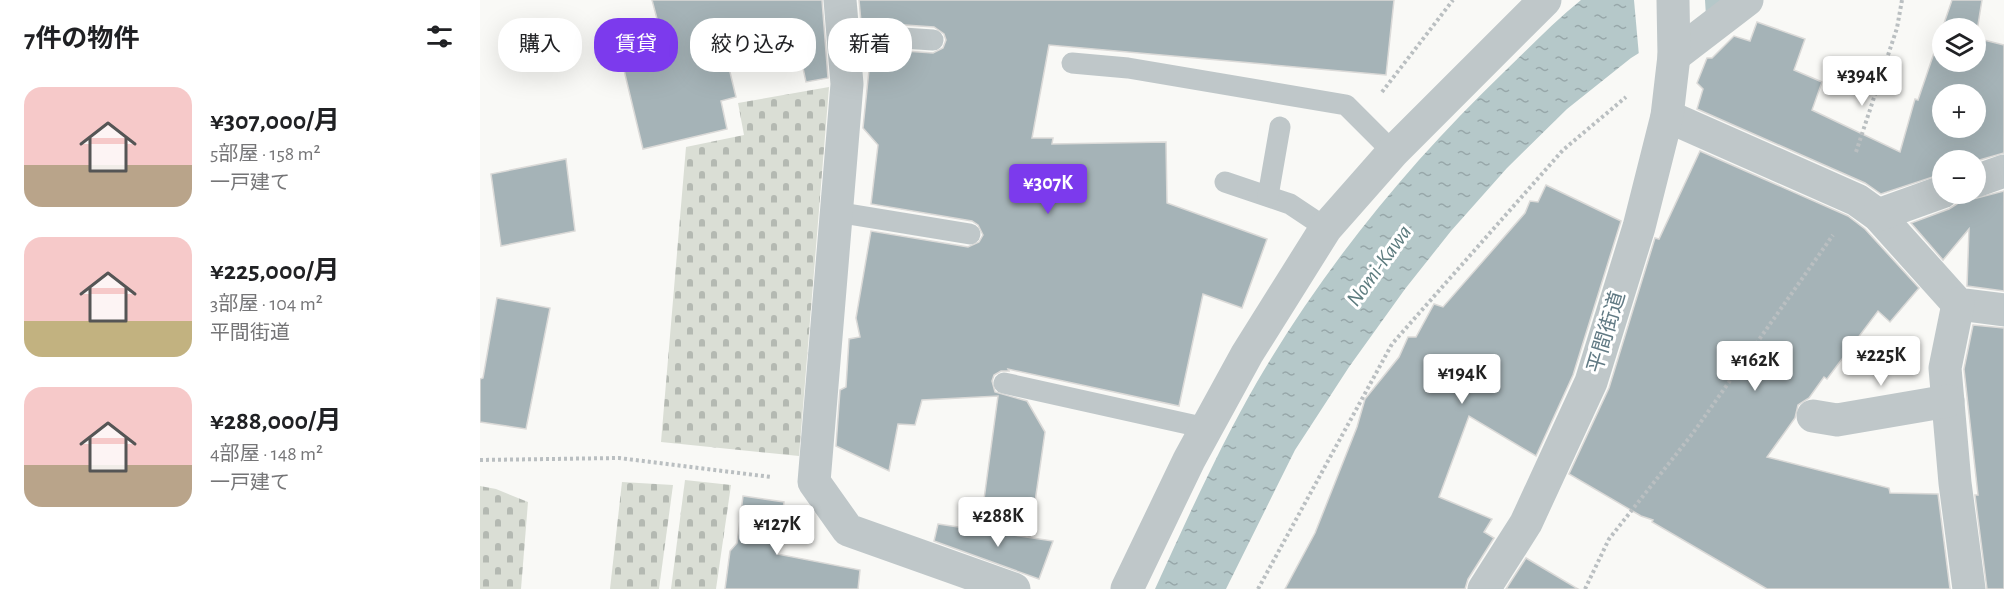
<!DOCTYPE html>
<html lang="ja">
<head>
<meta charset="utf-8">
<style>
  :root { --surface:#fff; --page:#f2f2f2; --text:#202124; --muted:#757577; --accent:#7c3aed }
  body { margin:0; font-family:"Alegreya Sans","Noto Sans JP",sans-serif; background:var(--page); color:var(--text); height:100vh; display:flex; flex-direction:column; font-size:22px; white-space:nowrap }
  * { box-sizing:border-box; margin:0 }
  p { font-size:20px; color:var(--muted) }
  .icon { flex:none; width:33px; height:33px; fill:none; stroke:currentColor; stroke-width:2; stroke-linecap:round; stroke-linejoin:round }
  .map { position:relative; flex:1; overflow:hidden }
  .drawer { display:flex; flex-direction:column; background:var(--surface); width:480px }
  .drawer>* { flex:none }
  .top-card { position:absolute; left:18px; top:18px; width:570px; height:54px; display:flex; gap:12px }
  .controls { position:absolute; left:1452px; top:18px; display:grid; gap:12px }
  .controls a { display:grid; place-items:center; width:54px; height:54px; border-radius:50%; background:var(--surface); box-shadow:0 6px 24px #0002; font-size:30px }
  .price { position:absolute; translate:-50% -51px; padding:0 14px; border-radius:6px; background:#fff; color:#222; font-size:20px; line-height:39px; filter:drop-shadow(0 2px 3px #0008) }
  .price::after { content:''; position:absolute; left:50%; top:36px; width:18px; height:14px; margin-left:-9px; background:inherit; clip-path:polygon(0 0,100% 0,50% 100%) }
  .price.active { background:var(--accent); color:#fff }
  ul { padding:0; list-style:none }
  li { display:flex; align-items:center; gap:18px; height:150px; padding:0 24px }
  li span { display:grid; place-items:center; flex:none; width:168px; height:120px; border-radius:18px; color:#555 }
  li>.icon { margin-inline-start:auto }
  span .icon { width:72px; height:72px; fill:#fffc; stroke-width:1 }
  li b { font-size:26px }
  h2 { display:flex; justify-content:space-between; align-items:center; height:72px; padding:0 24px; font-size:26px }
  .chip { padding:0 21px; border-radius:24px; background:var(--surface); box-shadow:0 6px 24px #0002; font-size:21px; line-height:54px }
  .chip.active { background:var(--accent); color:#fff }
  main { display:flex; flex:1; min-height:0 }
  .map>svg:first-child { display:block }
  .cemetery { fill:url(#cemetery-stones) }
  .water { fill:url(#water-ripples) }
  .pier { fill:#f9f9f6 }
  .building { fill:#a5b3b7; stroke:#dbdad8; stroke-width:1.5; fill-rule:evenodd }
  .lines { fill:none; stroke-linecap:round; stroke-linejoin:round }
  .path { stroke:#babfc1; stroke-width:4; stroke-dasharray:3 3; stroke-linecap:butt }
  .lane { stroke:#bfc7c9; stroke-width:21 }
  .street { stroke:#bfc7c9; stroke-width:33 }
  .labels { text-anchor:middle; stroke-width:6; stroke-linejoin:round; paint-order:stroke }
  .street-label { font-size:21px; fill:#617a84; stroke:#fff }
  .water-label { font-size:22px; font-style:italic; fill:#5c7b7e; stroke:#fff }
</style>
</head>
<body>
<main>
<section class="drawer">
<h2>7件の物件<svg class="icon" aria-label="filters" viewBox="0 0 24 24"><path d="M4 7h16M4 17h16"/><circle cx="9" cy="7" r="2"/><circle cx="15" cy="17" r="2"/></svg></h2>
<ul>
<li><span style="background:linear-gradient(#f6c9c9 65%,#b9a48a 0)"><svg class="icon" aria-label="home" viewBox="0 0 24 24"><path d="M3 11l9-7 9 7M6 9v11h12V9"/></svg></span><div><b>¥307,000/月</b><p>5部屋 · 158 m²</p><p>一戸建て</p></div></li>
<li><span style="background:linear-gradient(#f6c9c9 70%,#c2b280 0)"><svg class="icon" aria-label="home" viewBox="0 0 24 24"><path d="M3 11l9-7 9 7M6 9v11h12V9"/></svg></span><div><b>¥225,000/月</b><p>3部屋 · 104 m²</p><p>平間街道</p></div></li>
<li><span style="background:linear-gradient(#f6c9c9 65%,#b9a48a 0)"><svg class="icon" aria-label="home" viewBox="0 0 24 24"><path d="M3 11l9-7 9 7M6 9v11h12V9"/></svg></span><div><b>¥288,000/月</b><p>4部屋 · 148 m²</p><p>一戸建て</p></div></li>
</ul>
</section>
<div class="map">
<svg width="1524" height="589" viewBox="0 0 1524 589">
  <defs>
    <pattern id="cemetery-stones" width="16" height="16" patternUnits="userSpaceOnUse" patternTransform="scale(1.5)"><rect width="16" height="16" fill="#daded5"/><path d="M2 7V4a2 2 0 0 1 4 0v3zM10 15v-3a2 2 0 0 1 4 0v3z" fill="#b4b9b2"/></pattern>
    <pattern id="water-ripples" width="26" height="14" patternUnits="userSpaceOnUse" patternTransform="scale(1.5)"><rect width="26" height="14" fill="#b5c8c9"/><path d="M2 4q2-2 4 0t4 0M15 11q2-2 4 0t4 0" fill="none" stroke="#97a7a9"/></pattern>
  </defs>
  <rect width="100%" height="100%" fill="#f9f9f6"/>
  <g class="cemetery">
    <path d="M349,87l-30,369 -138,-14 25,-295 58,-12 -6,-32z"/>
    <path d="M205,480l46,5 -15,104h-45z"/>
    <path d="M142,482l51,3 -14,104h-49z"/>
    <path d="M0,486l16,3 32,13 -7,87h-41z"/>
  </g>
  <path class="water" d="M1101,0h143l-93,58 -64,51 -60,59 -56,63 -46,58 -56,78 -54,83 -69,139h-71c32,-70 64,-141 102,-207 67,-115 152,-219 248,-311 25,-24 49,-49 76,-71z"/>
  <path class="pier" d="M1154,0h71l1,16 -67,40z"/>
  <g class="building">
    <path d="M172,0h170l6,78 -22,4 -10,-46 -74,3 14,58 -15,4 6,28 -84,20 -26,-108 43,-11z"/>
    <path d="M379,0h535l-8,75 -337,-30 -17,93h21l-1,6 114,-2 1,61 100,36 -25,69 -39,-14 -24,112 -171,-37 1,2h-8l-7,4 -2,6 3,11 32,9 18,31 -15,105 -48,-23 16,-118 -76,4 -7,25 -17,-1 -9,47 -53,-25 4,-56 6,-3 3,-48 11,-2 -4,-19 15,-87 97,16 11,-5 4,-7 -5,-10 -6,-4 -101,-17 7,-59 -15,-17 6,-58 -4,1 -2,-23 70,5 10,-5 3,-8 -2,-6 -10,-7 -73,-5z"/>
    <path d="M1472,0h30l-6,37v-9h-34v34h34v-24l28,7v108l-28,8 -34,-1v14l-61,20 -16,-11 -168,-74 6,-20 -6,-6 10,-25h5l22,-22 16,5 7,-19 48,17 -11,31 28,12 -10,28 88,42 15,-53 3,1zM1462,94h34v34h-34z"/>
    <path d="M1220,151l148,65 17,13 54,59 -29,34 -12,-11 -51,68 -3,-2 -15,21 -11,7 -3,13 -28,39 122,31 1,5 48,1 12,95h-183l-115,-67 1,-2 -12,-4 -72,-42 40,-86 46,-150 4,1z"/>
    <path d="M86,159l9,72 -74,15 -10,-72z"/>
    <path d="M1066,185l75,36 -48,154 -37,81 -67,-40 -30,81 53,22 -8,13 10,6 -26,41 -3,10h-180l30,-56 42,-106 8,-28 34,-42 9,-20h8l18,-33 9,3 82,-94 5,-12 8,1z"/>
    <path d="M1524,191v100l-37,-5 2,-57 -26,31 -32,-37 38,-14 8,-5 3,-10 13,5z"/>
    <path d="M17,298l53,10 -24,121 -46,-7v-43l3,-1z"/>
    <path d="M1493,325l31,3v261h-17l-12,-94h3l-14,-126z"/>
    <path d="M263,496l41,6 -7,52 83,16 -2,19h-133l5,-38 7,-8z"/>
    <path d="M458,524l115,17 -14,38 -105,-38z"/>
    <path d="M1046,558l52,31h-72z"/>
  </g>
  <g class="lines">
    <g class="path">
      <path d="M902,92l71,-92"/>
      <path d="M1376,152l41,-124 5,-28"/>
      <path d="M0,460l139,-2 152,19"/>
      <path d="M778,589l134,-245 171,-194 63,-53"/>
      <path d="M1105,589l24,-50 84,-106 140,-198"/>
    </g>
    <g class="lane">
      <path d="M363,34l90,6"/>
      <path d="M592,63l56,5 218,37 47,47"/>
      <path d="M745,182l65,22 36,24"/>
      <path d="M788,196l12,-69"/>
      <path d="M356,212l134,22"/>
      <path d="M524,383l202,45"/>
    </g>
    <g class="street">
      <path d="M360,0l7,84 -33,398 34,48 166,59"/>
      <path d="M1194,56l73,-56"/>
      <path d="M1187,116l190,84 21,15 80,89 46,6"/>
      <path d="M1496,181l28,-10"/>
      <path d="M1398,215l64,-23"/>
      <path d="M1478,304l-13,64 10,115 14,106"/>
      <path d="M1333,416l24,4 111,-19"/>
      <path d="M647,589l62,-129 58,-106 79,-126 67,-76 152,-152"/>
      <path d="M1004,589l42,-66 65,-141 48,-155 28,-111 7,-60 -1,-56"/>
    </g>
  </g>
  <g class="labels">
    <g class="street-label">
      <text transform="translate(1126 332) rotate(-73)" y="7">平間街道</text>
    </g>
    <g class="water-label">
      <text transform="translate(898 265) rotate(-54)" y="8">Nomi-Kawa</text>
    </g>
  </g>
</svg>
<div class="controls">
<a><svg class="icon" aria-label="layers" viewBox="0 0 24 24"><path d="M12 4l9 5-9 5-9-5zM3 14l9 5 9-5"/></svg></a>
<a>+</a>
<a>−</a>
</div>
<b class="price" style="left:1382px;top:107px">¥394K</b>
<b class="price active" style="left:568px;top:215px">¥307K</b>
<b class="price" style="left:1401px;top:387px">¥225K</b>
<b class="price" style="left:1275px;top:392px">¥162K</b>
<b class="price" style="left:982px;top:405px">¥194K</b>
<b class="price" style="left:518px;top:548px">¥288K</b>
<b class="price" style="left:297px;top:556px">¥127K</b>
<div class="top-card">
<a class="chip">購入</a>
<a class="chip active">賃貸</a>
<a class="chip">絞り込み</a>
<a class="chip">新着</a>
</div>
</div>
</main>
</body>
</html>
